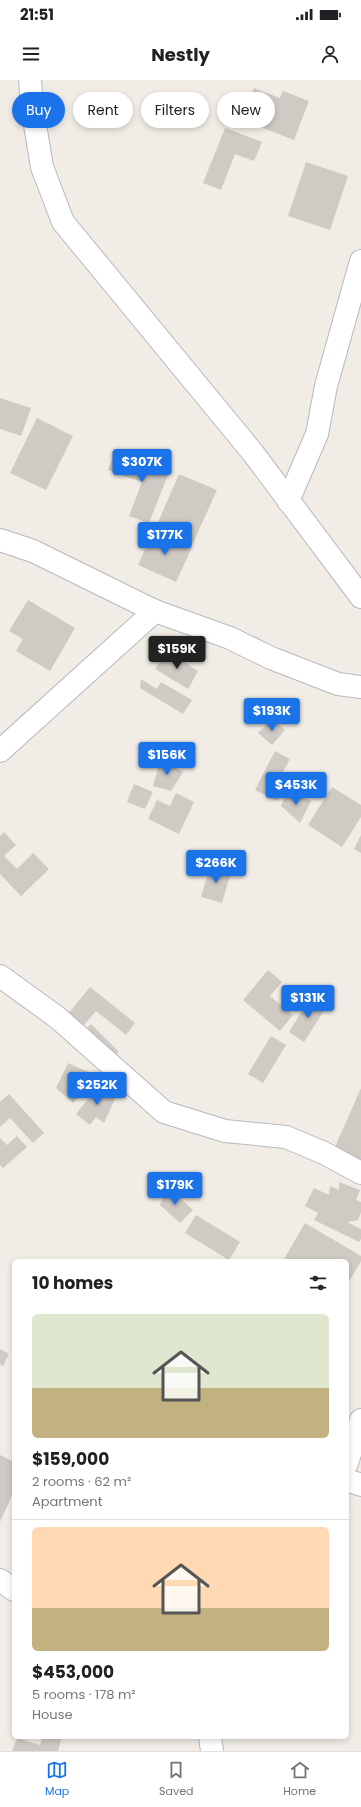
<!DOCTYPE html>
<html lang="en">
<head>
<meta charset="utf-8">
<style>
  :root { --surface:#fff; --page:#f2f2f2; --text:#202124; --muted:#757577; --line:#e0e0e0; --accent:#1a73e8 }
  body { margin:0; font-family:Poppins,sans-serif; background:var(--page); color:var(--text); height:100vh; display:flex; flex-direction:column; font-size:15px; white-space:nowrap }
  * { box-sizing:border-box; margin:0 }
  p { font-size:13px; color:var(--muted) }
  .icon { flex:none; width:22px; height:22px; fill:none; stroke:currentColor; stroke-width:2; stroke-linecap:round; stroke-linejoin:round }
  .map { position:relative; flex:1; overflow:hidden }
  .sheet { position:absolute; left:12px; top:1179px; width:337px; height:480px; display:flex; flex-direction:column; background:var(--surface); border-radius:6px; box-shadow:0 2px 6px #0003 }
  .sheet>* { flex:none }
  .top-card { position:absolute; left:12px; top:12px; width:337px; height:36px; display:flex; gap:8px }
  .price { position:absolute; translate:-50% -34px; padding:0 9px; border-radius:4px; background:var(--accent); color:#fff; font-size:13px; line-height:26px; filter:drop-shadow(0 1px 2px #0008) }
  .price::after { content:''; position:absolute; left:50%; top:24px; width:12px; height:9px; margin-left:-6px; background:inherit; clip-path:polygon(0 0,100% 0,50% 100%) }
  .price.selected { background:#222; color:#fff }
  ul { padding:0; list-style:none }
  li { display:grid; align-content:center; gap:8px; height:212px; padding:0 20px }
  li+li { border-top:1px solid var(--line) }
  li span { display:grid; place-items:center; height:124px; border-radius:6px; color:#555 }
  li>.icon { margin-inline-start:auto }
  span .icon { width:72px; height:72px; fill:#fffc; stroke-width:1 }
  li b { font-size:17px }
  h2 { display:flex; justify-content:space-between; align-items:center; height:48px; padding:0 20px; font-size:17px }
  .chip { padding:0 14px; border-radius:18px; background:var(--surface); box-shadow:0 2px 6px #0003; font-size:14px; line-height:36px }
  .chip.selected { background:var(--accent); color:#fff }
  .status { display:flex; justify-content:space-between; align-items:center; height:28px; padding:0 20px; background:var(--surface); direction:ltr }
  .status svg { height:11px; fill:currentColor }
  header { display:flex; justify-content:space-between; align-items:center; height:52px; padding:0 20px; background:var(--surface); font-size:18px; font-weight:700 }
  .menu { display:flex; justify-content:space-around; align-items:center; height:56px; border-top:1px solid var(--line); background:var(--surface); font-size:11px; color:var(--muted) }
  .menu a { display:grid; justify-items:center; gap:2px }
  .menu .selected { color:var(--accent) }
  .map>svg:first-child { display:block }
  .building { fill:#cfcac4 }
  .lines { fill:none; stroke-linecap:round; stroke-linejoin:round }
  .minor-casing { stroke:#b6b9bd; stroke-width:24 }
  .minor { stroke:#fff; stroke-width:22 }
</style>
</head>
<body>
<div class="status"><b>21:51</b><svg viewBox="0 0 49 12"><path d="M0 12V9h3v3zM5 12V6h3v6zM10 12V3h3v9zM15 12V0h3v12zM26 1h20v11H26zM47 4h2v5h-2z"/></svg></div>
<header><svg class="icon" aria-label="menu" viewBox="0 0 24 24"><path d="M4 6h16M4 12h16M4 18h16"/></svg>Nestly<svg class="icon" aria-label="person" viewBox="0 0 24 24"><circle cx="12" cy="8" r="4"/><path d="M4 21q1-7 8-7t8 7"/></svg></header>
<div class="map">
<svg width="361" height="1671" viewBox="0 0 361 1671">
  <rect width="100%" height="100%" fill="#f1ede6"/>
  <g class="building">
    <path d="M254,8l26,10 3,-7 26,10 -15,39 -52,-20z"/>
    <path d="M225,48l37,14 -8,19 -19,-7 -14,36 -18,-7z"/>
    <path d="M306,82l42,14 -18,54 -42,-14z"/>
    <path d="M0,318l31,10 -10,28 -21,-7z"/>
    <path d="M37,338l36,18 -27,54 -36,-17z"/>
    <path d="M116,370l54,20 -21,53 -20,-7 13,-34 -34,-12z"/>
    <path d="M179,394l38,16 -24,53 -37,-16z"/>
    <path d="M153,451l39,16 -16,35 -38,-17z"/>
    <path d="M28,520l47,28 -25,43 -34,-20 7,-12 -14,-8z"/>
    <path d="M167,571l31,20 -10,18 -33,-20z"/>
    <path d="M141,599l16,10 4,-7 31,18 -9,14 -43,-26z"/>
    <path d="M272,638l13,12 -13,15 -14,-12z"/>
    <path d="M275,671l15,8 -13,24 8,4 -8,14 -22,-11z"/>
    <path d="M161,678l22,14 -12,19 -18,-5z"/>
    <path d="M134,704l19,8 -8,17 -18,-7z"/>
    <path d="M332,707l29,18v12l-19,30 -34,-22z"/>
    <path d="M288,711l23,10 -11,22 -19,-17z"/>
    <path d="M176,713l18,9 -15,32 -31,-15 9,-19 13,6z"/>
    <path d="M4,752l12,13 -12,11 13,13 16,-16 16,16 -28,27 -21,-22v-38z"/>
    <path d="M361,755v18l-7,-4z"/>
    <path d="M210,786l21,6 -9,31 -21,-6z"/>
    <path d="M268,890l14,12 -12,14 23,19 -13,16 -37,-31z"/>
    <path d="M90,907l45,36 -9,12 -30,-24 -17,20 -15,-12z"/>
    <path d="M311,916l16,10 -23,36 -15,-10z"/>
    <path d="M91,944l28,28 -9,9 -28,-27z"/>
    <path d="M271,956l15,9 -23,38 -15,-9z"/>
    <path d="M68,983l29,13 -24,27 -17,-15z"/>
    <path d="M99,1005l17,12 -12,26 -8,-6 -6,8 -14,-11z"/>
    <path d="M361,1008v73l-27,-12z"/>
    <path d="M9,1014l35,39 -11,10 -23,-25 -10,9v-25z"/>
    <path d="M17,1056l10,11 -24,21 -3,-3v-27l7,7z"/>
    <path d="M339,1102l21,8 -4,10 5,2v10l-3,8 -11,2 14,7v10l-2,3 -45,-22 4,-7 -13,-7 9,-18 15,7 1,-9 9,4z"/>
    <path d="M168,1107l25,23 -13,13 -20,-18z"/>
    <path d="M196,1135l44,27 -11,18 -44,-27z"/>
    <path d="M305,1143l56,33v5l-14,24v-24h-64z"/>
    <path d="M0,1269l9,5 -6,12 -3,-2z"/>
    <path d="M0,1375l14,7v29l-14,31z"/>
    <path d="M43,1657h19l-4,14h-46l5,-13 23,7z"/>
  </g>
  <g class="lines">
    <g class="minor-casing">
      <g id="minor">
        <path d="M30,0l2,27 10,60 21,55 190,231 108,144"/>
        <path d="M288,421l29,-67 9,-48 35,-125"/>
        <path d="M0,460l33,11 122,60 75,27 41,20 67,26 23,3"/>
        <path d="M0,671l155,-140"/>
        <path d="M0,896l58,42 106,94 61,19 61,6 38,16 37,20"/>
        <path d="M347,1383l14,-43"/>
        <path d="M347,1400l14,5"/>
        <path d="M0,1500l14,10"/>
        <path d="M210,1657l2,14"/>
      </g>
    </g>
    <use href="#minor" class="minor"/>
  </g>
</svg>
<b class="price" style="left:142px;top:403px">$307K</b>
<b class="price" style="left:165px;top:476px">$177K</b>
<b class="price selected" style="left:177px;top:590px">$159K</b>
<b class="price" style="left:272px;top:652px">$193K</b>
<b class="price" style="left:167px;top:696px">$156K</b>
<b class="price" style="left:296px;top:726px">$453K</b>
<b class="price" style="left:216px;top:804px">$266K</b>
<b class="price" style="left:308px;top:939px">$131K</b>
<b class="price" style="left:97px;top:1026px">$252K</b>
<b class="price" style="left:175px;top:1126px">$179K</b>
<div class="top-card">
<a class="chip selected">Buy</a>
<a class="chip">Rent</a>
<a class="chip">Filters</a>
<a class="chip">New</a>
</div>
<section class="sheet">
<h2>10 homes<svg class="icon" aria-label="filters" viewBox="0 0 24 24"><path d="M4 7h16M4 17h16"/><circle cx="9" cy="7" r="2"/><circle cx="15" cy="17" r="2"/></svg></h2>
<ul>
<li><span style="background:linear-gradient(#dfe7d0 60%,#c2b280 0)"><svg class="icon" aria-label="home" viewBox="0 0 24 24"><path d="M3 11l9-7 9 7M6 9v11h12V9"/></svg></span><div><b>$159,000</b><p>2 rooms · 62 m²</p><p>Apartment</p></div></li>
<li><span style="background:linear-gradient(#ffd9b3 65%,#c2b280 0)"><svg class="icon" aria-label="home" viewBox="0 0 24 24"><path d="M3 11l9-7 9 7M6 9v11h12V9"/></svg></span><div><b>$453,000</b><p>5 rooms · 178 m²</p><p>House</p></div></li>
</ul>
</section>
</div>
<nav class="menu">
<a class="selected"><svg class="icon" aria-label="map" viewBox="0 0 24 24"><path d="M3 6l6-2 6 2 6-2v14l-6 2-6-2-6 2zM9 4v14M15 6v14"/></svg>Map</a>
<a><svg class="icon" aria-label="saved" viewBox="0 0 24 24"><path d="M7 4h10v16l-5-4-5 4z"/></svg>Saved</a>
<a><svg class="icon" aria-label="home" viewBox="0 0 24 24"><path d="M3 11l9-7 9 7M6 9v11h12V9"/></svg>Home</a>
</nav>
</body>
</html>
